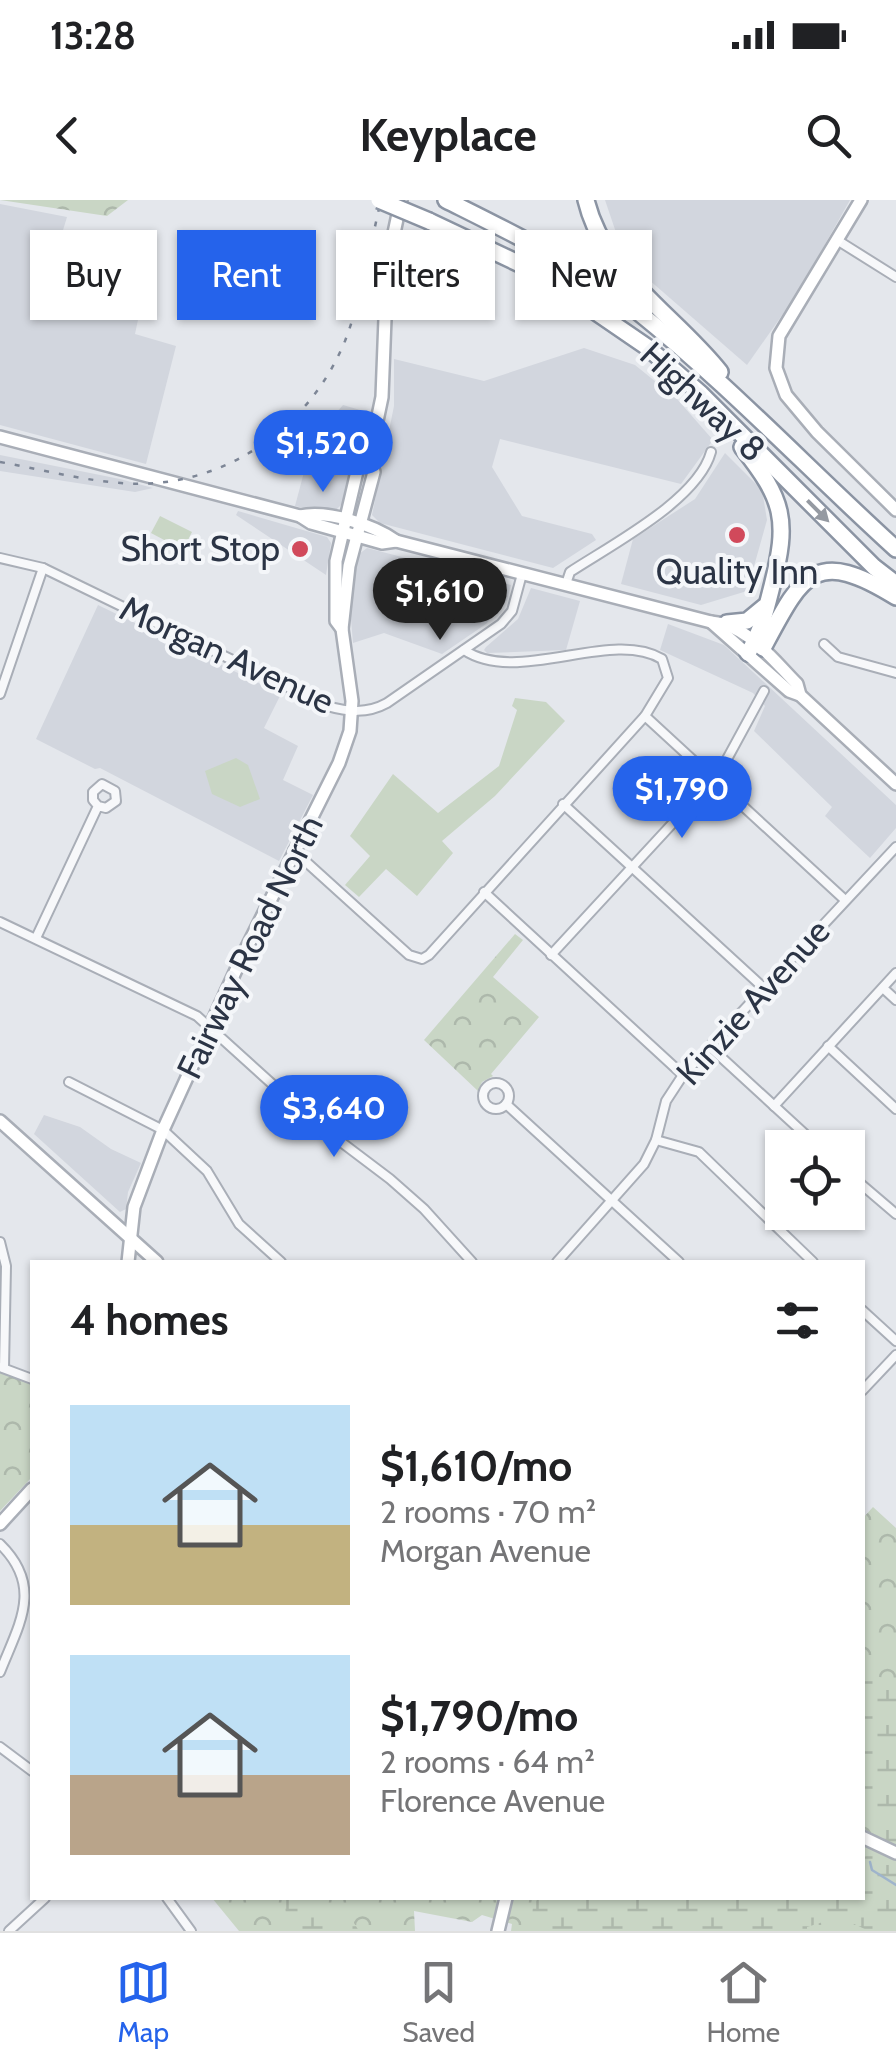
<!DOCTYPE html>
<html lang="en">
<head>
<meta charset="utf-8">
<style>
  :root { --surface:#fff; --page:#f2f2f2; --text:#202124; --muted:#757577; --line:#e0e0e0; --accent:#2563eb }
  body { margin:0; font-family:Cabin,sans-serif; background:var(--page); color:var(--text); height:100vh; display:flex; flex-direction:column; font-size:38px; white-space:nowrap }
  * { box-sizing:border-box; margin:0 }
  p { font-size:32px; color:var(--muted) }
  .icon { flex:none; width:55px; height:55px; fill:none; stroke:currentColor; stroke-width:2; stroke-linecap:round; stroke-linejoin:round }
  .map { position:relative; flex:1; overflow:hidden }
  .sheet { position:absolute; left:30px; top:1060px; width:835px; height:640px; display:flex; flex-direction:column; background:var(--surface); border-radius:0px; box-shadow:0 2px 8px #0004 }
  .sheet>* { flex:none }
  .top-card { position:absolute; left:30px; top:30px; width:838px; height:90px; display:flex; gap:20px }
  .tools { position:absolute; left:765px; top:930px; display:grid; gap:20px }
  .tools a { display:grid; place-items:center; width:100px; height:100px; border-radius:0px; background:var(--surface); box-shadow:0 2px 8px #0004; font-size:50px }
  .price { position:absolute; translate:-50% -85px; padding:0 22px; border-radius:35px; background:var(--accent); color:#fff; font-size:32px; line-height:65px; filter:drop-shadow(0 2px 5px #0008) }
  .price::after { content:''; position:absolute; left:50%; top:60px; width:30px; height:22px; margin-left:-15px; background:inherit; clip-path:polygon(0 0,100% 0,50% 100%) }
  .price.on { background:#222; color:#fff }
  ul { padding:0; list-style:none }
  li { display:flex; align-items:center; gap:30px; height:250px; padding:0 40px }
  li span { display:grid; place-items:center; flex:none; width:280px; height:200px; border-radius:0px; color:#555 }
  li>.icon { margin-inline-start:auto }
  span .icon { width:120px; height:120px; fill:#fffc; stroke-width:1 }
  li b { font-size:42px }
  h2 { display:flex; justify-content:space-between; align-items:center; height:120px; padding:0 40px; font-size:42px }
  .tag { padding:0 35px; border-radius:0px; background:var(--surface); box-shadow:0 2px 8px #0004; font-size:35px; line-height:90px }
  .tag.on { background:var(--accent); color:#fff }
  .status { display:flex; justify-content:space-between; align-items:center; height:70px; padding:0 50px; background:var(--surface); direction:ltr }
  .status svg { height:28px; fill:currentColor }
  header { display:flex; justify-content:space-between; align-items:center; height:130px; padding:0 40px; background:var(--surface); font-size:45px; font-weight:800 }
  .dock { display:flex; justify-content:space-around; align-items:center; height:140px; border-top:2px solid var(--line); background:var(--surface); font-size:28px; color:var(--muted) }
  .dock a { display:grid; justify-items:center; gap:5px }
  .dock .on { color:var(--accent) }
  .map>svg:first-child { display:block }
  .built { fill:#d2d6de }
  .green { fill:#c9d6c5 }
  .forest { fill:url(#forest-crowns) }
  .wetland { fill:url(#wetland-marsh) }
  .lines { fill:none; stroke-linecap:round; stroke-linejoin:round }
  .stream { stroke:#9fb4cc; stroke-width:2.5 }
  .street-casing { stroke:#a9aeb7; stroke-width:12 }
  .secondary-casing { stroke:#a9aeb7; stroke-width:16 }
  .highway-casing { stroke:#8b94a3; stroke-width:20 }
  .street { stroke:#f7f8fa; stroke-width:8 }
  .secondary { stroke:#fff; stroke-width:11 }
  .highway { stroke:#fff; stroke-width:15 }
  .rail { stroke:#7d8696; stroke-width:2.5; stroke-dasharray:5 10; stroke-linecap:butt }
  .highway-bridge-casing { stroke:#8b94a3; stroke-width:20; stroke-linecap:butt }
  .highway-bridge { stroke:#fff; stroke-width:15 }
  .oneway { fill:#959aa2 }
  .poi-dot { fill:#d1495b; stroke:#f4f6f9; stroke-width:4 }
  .labels { text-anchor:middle; stroke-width:8; stroke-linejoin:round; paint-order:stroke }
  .street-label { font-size:35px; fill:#2b3445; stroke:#f4f6f9 }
  .poi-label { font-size:35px; fill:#2b3445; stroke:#f4f6f9; text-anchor:end }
</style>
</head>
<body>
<div class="status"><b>13:28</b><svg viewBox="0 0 49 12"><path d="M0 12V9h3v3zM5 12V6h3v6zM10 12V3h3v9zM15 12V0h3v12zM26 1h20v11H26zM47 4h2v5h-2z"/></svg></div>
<header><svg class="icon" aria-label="back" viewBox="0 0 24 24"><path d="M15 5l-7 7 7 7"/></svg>Keyplace<svg class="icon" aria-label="search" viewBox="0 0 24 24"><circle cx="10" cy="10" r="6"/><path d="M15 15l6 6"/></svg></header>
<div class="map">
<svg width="896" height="1731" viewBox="0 0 896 1731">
  <defs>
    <pattern id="forest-crowns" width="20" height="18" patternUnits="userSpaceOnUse" patternTransform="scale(2.5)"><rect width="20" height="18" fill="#c9d6c5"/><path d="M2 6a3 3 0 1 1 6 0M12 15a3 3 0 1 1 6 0" fill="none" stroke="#adb8ab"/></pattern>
    <pattern id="wetland-marsh" width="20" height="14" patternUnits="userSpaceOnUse" patternTransform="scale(2.5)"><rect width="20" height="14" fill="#c9d6c5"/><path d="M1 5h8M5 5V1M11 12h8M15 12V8" fill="none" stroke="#adb8ab"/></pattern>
  </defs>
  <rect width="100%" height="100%" fill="#e4e7ec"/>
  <g class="built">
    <path d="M605,0h245l-53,94 -50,71 -122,-106z"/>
    <path d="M0,4l67,13 -7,23 70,23 17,14 -12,57 41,12 -30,118 -146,-39z"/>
    <path d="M584,148l51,17 42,34 36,41 -32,44 -181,-45 -8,28 30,49 70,18 4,6 -43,28 -173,-45 -8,-8 22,-109v-47l90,22z"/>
    <path d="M343,205l24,7 -22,89 -11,11 -9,1 -30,-7 17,-64z"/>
    <path d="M725,253l37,37 5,30 -20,71 -46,14 -80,-21 12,-45 62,-40z"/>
    <path d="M0,255l120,24 33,9 -18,4 -135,-21z"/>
    <path d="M238,311l89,26 4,6 -5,32 -90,-60z"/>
    <path d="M367,348l144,37 -4,15 -21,24 -44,30 -58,-21 -31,10 -3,-35 3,-35 6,-19z"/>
    <path d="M531,388l49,13 -14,49 -79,3 -3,-3 2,-3 32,-28z"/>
    <path d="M98,405l183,89 -17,34 34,18 -15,34 30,15 -34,66 -179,-93 -5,1 -59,-30z"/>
    <path d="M668,424l56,21 172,160v23l-26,30 -45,-42 7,-9 -78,-76 11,-25 -12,-13 -93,-43z"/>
    <path d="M44,915l36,12 31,22 30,14 -13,29 -2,17 -6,3 -86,-78z"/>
  </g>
  <g class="green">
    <path d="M160,316l32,16 -9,18 -32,-17z"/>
    <path d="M515,498l31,4 19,19 -70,75 -53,45 11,12 -36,43 -31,-27 -27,28 -14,-12 25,-29 -20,-20 43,-62 45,39 61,-47 18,-56 -5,-4z"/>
    <path d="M236,558l12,7 12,34 -20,8 -28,-13 -7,-23z"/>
  </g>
  <g class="forest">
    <path d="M0,0h128l-21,16z"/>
    <path d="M515,734l8,6 -30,37 46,40 -48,57 2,2 -11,6 -4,9 -54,-51z"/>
    <path d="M0,1171l32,12v94l-32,34z"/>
    <path d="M873,1307l23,21v403h-385l1,-7 -30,-9 -10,7 -58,-11 1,20h-176l-27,-33h650l1,-380z"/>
  </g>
  <g class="wetland">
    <path d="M863,1472l20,6 13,16v237h-27l-30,-14 -32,10v4h-276l2,-25 5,-8h324l1,-35 16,-46 -16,-12z"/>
    <path d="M285,1698h33c3,20 17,23 36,25l5,8h-61l-12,-12z"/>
  </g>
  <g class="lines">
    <path class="stream" d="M870,1662l2,8 24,15"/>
    <g class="street-casing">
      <g id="street">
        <path d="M837,40l59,37"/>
        <path d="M0,358l43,10 284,138c21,6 40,8 60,-3l114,-79 11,-13 10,-37"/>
        <path d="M566,384l4,-12c41,-27 128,-72 141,-120"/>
        <path d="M824,444l14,13 58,16"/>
        <path d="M0,494l43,-126"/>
        <path d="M645,516l200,184"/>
        <path d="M563,604l203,186"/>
        <path d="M293,650l116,105 13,4 7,-4 216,-239 23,-38 -6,-19c-51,-31 -144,27 -198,-9"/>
        <path d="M484,692l199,183"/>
        <path d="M0,722l197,94 115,104 78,59 34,30 48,53"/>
        <path d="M36,738l62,-132 -5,-6v-8l9,-8 13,7 1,10 -10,7 -8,-2"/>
        <path d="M551,755l169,-183 44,-81"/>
        <path d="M883,788l13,12"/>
        <path d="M828,846l68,63"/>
        <path d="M710,847l110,101"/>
        <path d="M69,882l94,48 44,41 32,53 42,38"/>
        <circle cx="496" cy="896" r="13"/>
        <path d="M506,904l173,158"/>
        <path d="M774,906l122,-133"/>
        <path d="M656,940l43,12 114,110"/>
        <path d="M848,973l48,41"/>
        <path d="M0,1042l6,24 -2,102"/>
        <path d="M557,1062l87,-98 12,-24 10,-39 17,-26 213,-228"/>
        <path d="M862,1110l34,31"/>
        <path d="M0,1167l32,12"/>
        <path d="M862,1191l34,-36"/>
        <path d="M0,1344c44,43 19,80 0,128"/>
        <path d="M0,1547l32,24"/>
        <path d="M167,1698l24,33"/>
        <path d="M9,1731l36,-33"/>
      </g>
    </g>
    <g class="secondary-casing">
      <g id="secondary">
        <path d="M861,0l-82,136 -3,32 10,27 31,37 79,78"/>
        <path d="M0,237l300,79 11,7 71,20 14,-2 315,81c36,2 62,38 86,62l3,11"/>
        <path d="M300,316c28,-6 74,9 96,25"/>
        <path d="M711,422l78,69 11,4 96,89"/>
        <path d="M342,429l7,-63 25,-94 -4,-18"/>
        <path d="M0,921l157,141"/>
        <path d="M128,1062l6,-55 29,-77 78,-171 98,-196 11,-32 2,-30 -10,-72 -6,-8v-60l22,-94 12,-13 12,-57 5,-131 14,-66"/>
        <path d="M0,1324l32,-35"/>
        <path d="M862,1637l34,16"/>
        <path d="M498,1731l8,-33"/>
      </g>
    </g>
    <g class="highway-casing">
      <g id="highway">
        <path d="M446,0c66,33 133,65 191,111 92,74 172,159 259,238"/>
        <path d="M586,0c18,75 89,115 134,172"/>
        <path d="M429,21l110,52 108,74 54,47 173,173 22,17"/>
        <path d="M742,247c42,53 47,73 30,139 -6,24 -11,46 -24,67"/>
        <path d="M727,423l20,-2 17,-14"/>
        <path d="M763,448c39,-73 51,-102 133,-51"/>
      </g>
    </g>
    <use href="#street" class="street"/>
    <use href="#secondary" class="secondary"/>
    <use href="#highway" class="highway"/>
    <path class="rail" d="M0,262c40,7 80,18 121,21 98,8 187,-52 224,-142 17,-44 25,-95 36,-141"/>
    <g class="highway-bridge-casing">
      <path id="highway-bridge" d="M379,0l50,21"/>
    </g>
    <use href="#highway-bridge" class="highway-bridge"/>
  </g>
  <defs><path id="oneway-solid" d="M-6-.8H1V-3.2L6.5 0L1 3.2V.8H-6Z" transform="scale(2.5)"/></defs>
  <use class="oneway" href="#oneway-solid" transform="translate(818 311) rotate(45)"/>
  <g class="poi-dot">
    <circle cx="737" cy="335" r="10"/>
    <circle cx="300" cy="349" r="10"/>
  </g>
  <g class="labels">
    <g class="street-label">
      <text transform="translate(703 202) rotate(43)" y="12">Highway 8</text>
      <text transform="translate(227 455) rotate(25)" y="12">Morgan Avenue</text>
      <text transform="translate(250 747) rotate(-64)" y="12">Fairway Road North</text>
      <text transform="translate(753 802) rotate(-48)" y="12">Kinzie Avenue</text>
    </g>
    <g class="poi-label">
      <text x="280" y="361">Short Stop</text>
      <text x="737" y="384" text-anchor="middle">Quality Inn</text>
    </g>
  </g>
</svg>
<div class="tools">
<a><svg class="icon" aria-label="locate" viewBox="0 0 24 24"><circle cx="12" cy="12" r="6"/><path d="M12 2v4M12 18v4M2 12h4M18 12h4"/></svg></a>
</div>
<b class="price" style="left:323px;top:295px">$1,520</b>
<b class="price on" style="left:440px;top:443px">$1,610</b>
<b class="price" style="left:682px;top:641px">$1,790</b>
<b class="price" style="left:334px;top:960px">$3,640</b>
<div class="top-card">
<a class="tag">Buy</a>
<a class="tag on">Rent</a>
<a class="tag">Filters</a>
<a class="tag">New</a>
</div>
<section class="sheet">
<h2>4 homes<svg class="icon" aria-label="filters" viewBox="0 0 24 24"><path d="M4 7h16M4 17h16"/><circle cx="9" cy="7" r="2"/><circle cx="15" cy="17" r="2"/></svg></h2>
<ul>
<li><span style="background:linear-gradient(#bfe0f5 60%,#c2b280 0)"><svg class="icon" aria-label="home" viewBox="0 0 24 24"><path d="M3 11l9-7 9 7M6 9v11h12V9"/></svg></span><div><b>$1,610/mo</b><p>2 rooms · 70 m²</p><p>Morgan Avenue</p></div></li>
<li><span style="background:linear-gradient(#bfe0f5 60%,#b9a48a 0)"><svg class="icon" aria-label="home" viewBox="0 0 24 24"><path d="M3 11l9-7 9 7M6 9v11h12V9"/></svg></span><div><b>$1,790/mo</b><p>2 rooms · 64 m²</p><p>Florence Avenue</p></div></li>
</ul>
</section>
</div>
<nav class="dock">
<a class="on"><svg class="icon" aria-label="map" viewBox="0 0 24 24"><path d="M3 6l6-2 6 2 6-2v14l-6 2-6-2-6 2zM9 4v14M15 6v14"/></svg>Map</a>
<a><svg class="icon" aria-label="saved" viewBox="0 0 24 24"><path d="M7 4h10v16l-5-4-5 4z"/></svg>Saved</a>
<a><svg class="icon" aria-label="home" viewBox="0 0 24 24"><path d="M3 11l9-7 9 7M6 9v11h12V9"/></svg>Home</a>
</nav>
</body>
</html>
